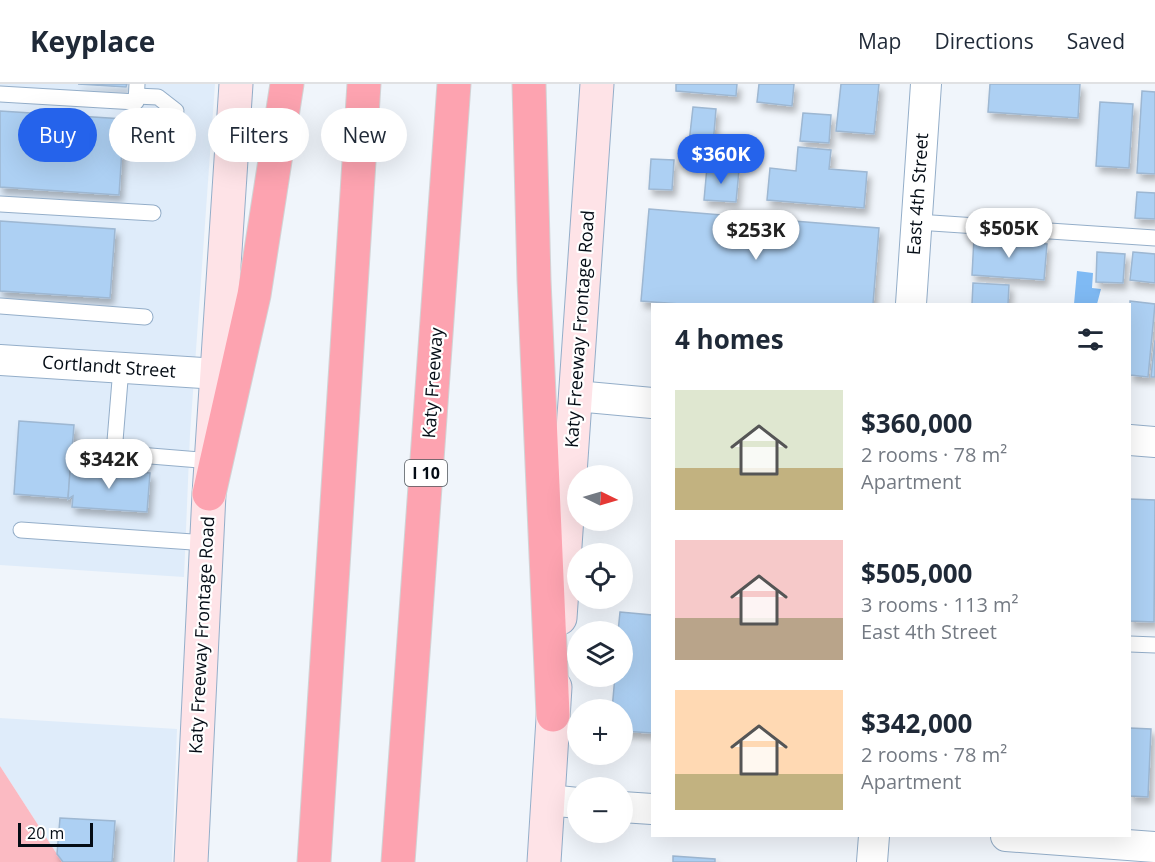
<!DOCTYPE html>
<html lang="en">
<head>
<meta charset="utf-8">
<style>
  :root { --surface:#fff; --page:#f6f6f7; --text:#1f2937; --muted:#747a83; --line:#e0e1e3; --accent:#2563eb }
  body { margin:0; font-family:"Open Sans",sans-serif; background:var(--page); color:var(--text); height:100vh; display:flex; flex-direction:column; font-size:22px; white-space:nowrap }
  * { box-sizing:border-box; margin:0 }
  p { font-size:20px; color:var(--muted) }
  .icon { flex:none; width:33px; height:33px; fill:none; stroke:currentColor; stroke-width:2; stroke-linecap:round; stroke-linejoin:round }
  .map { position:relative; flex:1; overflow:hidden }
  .details { position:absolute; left:651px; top:219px; width:480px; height:534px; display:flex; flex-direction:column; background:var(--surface); border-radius:0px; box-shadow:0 6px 24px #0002 }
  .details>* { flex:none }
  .banner { position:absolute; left:18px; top:24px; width:543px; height:54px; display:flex; gap:12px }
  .needle { width:39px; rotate:95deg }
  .controls { position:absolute; left:567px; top:381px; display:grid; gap:12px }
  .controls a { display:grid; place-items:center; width:66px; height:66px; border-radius:50%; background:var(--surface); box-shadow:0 6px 24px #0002; font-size:30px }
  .scale { position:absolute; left:18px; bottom:15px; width:75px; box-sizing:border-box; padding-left:6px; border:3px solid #040c15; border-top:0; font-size:16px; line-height:21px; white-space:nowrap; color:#040c15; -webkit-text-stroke:4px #fff; paint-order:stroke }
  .price { position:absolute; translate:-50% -51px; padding:0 14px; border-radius:21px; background:#fff; color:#222; font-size:20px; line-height:39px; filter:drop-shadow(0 2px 3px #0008) }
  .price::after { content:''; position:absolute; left:50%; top:36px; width:18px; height:14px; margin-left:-9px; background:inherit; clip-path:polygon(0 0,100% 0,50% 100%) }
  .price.active { background:var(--accent); color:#fff }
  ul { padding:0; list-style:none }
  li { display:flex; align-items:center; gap:18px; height:150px; padding:0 24px }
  li span { display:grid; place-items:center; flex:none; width:168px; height:120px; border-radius:0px; color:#555 }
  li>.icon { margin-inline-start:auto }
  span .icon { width:72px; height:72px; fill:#fffc; stroke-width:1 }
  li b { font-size:26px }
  h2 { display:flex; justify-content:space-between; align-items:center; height:72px; padding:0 24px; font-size:26px }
  .pill { padding:0 21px; border-radius:27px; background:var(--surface); box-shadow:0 6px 24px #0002; font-size:21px; line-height:54px }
  .pill.active { background:var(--accent); color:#fff }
  header { display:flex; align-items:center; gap:36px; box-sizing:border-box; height:84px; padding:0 30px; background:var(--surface); border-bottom:2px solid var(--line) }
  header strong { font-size:28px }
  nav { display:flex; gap:33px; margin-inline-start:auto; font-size:21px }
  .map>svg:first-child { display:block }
  .built { fill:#dfecfa }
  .green { fill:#fbbac2 }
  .water { fill:#7fbaf4 }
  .building { fill:#add0f3; stroke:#9db7d2; stroke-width:1.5; filter:url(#shadow) }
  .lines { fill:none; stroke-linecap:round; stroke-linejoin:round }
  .lane-casing { stroke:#94aec9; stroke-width:17 }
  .street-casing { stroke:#94aec9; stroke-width:32 }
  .secondary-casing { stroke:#94aec9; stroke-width:35 }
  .highway-casing { stroke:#d2d3d5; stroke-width:35 }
  .lane { stroke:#fff; stroke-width:15 }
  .street { stroke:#fff; stroke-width:30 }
  .secondary { stroke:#fee3e7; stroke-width:33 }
  .highway { stroke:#fda3b0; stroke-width:33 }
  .labels { text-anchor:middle; stroke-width:4.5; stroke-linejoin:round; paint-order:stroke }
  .shield { fill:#fff; stroke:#4f555b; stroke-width:1.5 }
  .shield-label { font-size:16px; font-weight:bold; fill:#040c15 }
  .street-label { font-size:18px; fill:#040c15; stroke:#fff }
</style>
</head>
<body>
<header>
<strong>Keyplace</strong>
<nav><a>Map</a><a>Directions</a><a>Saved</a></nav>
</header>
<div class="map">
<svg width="1155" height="778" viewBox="0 0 1155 778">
  <defs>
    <filter id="shadow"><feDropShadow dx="3.5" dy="6" stdDeviation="3" flood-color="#0004"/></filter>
  </defs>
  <rect width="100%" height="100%" fill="#f0f5fb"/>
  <g class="built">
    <path d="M0,0h215l-25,350 -6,143 -184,-12z"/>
    <path d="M0,634l177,11 -5,133h-110l-62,-96z"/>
  </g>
  <path class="green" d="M0,682l62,96h-62z"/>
  <path class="water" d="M1077,187l16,2 -1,15 9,1 -4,15h-23z"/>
  <g class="building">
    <path d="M78,0h49l-1,3z"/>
    <path d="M676,0h61l-1,12 -60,-5z"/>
    <path d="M759,0h35l-2,22 -35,-4z"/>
    <path d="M841,0h38l-5,50 -38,-3z"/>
    <path d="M990,0h90l-2,34 -90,-6z"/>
    <path d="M1142,7l13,1v82l-18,-1z"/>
    <path d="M1100,18l33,2 -4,64 -33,-2z"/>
    <path d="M693,23l23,2 -3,36 -24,-2z"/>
    <path d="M0,27l124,8 -5,76 -119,-8z"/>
    <path d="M803,29l28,2 -2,28 -29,-2z"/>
    <path d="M798,63l33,3 -2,19 38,3 -3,36 -97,-8 3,-32 26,3z"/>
    <path d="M651,75l23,1 -2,30 -23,-1z"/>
    <path d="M707,83l32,3 -3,32 -32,-2z"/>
    <path d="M1137,108l18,1v26l-20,-1z"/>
    <path d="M649,125l230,19 -6,76h-193l-39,-3z"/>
    <path d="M0,137l115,8 -5,69 -110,-7z"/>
    <path d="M974,154l73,6 -3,36 -72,-5z"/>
    <path d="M1097,168l28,2 -2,29 -27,-1z"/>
    <path d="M1133,168l22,2v29l-25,-3z"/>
    <path d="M973,199l36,2 -1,19h-36z"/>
    <path d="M1130,217l25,3 -7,73 -18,-2z"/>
    <path d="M1155,256v37h-4z"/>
    <path d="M19,337l55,4 -6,73 -54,-4z"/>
    <path d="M76,384l74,5 -3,39 -75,-5 1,-11 -5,3 2,-28h5z"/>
    <path d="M1130,415l25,1 -1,122 -24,-1z"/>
    <path d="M620,528l32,3v118l-30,-2v-21h-10l3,-34h7v-44h-4z"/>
    <path d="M1130,644l21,1 -3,68 -18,-1z"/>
    <path d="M60,734l55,3 -3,41h-49l-6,-8z"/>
    <path d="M673,772l42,3v3h-42z"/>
  </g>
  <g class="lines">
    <g class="lane-casing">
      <g id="lane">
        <path d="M0,10l136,8 1,-18"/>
        <path d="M136,12l22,1 18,14"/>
        <path d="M0,120l153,9"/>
        <path d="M917,138l238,16"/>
        <path d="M0,222l145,11"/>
        <path d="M121,284l-7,85 98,8"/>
        <path d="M21,446l186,13"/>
        <path d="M1130,560l25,1"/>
      </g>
    </g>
    <g class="street-casing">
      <g id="street">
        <path d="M911,220l15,-220"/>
        <path d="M0,276l218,14"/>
        <path d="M576,312l76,7"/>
        <path d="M1130,356l25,2"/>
        <path d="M548,716l30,3"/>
        <path d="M622,723l30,2"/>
        <path d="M1006,752l149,11"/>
        <path d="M872,778l2,-26"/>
      </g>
    </g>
    <g class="secondary-casing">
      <g id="secondary">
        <path d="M560,534l37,-534"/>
        <path d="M191,778l18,-368 27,-410"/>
        <path d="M544,778l11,-175"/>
      </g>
    </g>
    <g class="highway-casing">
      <g id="highway">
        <path d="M529,0l5,196 19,435"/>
        <path d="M209,410l45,-199 33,-211"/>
        <path d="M314,778l50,-778"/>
        <path d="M398,778l56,-778"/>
      </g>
    </g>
    <use href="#lane" class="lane"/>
    <use href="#street" class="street"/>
    <use href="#secondary" class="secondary"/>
    <use href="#highway" class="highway"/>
  </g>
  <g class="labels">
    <rect class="shield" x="405" y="376" width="42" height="26" rx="4.5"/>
    <g class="shield-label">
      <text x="426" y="395">I 10</text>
    </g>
    <g class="street-label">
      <text transform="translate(918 110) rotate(-86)" y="6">East 4th Street</text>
      <text transform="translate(580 245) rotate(-86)" y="6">Katy Freeway Frontage Road</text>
      <text transform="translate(109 283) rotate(4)" y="6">Cortlandt Street</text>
      <text transform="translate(433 299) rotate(-86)" y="6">Katy Freeway</text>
      <text transform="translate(202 551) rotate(-87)" y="6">Katy Freeway Frontage Road</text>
    </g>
  </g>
</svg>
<div class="controls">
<a><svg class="needle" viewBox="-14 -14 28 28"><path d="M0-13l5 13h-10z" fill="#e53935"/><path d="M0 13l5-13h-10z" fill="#747a83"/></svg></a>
<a><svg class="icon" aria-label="locate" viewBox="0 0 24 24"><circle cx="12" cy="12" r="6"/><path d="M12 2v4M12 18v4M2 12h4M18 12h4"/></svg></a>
<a><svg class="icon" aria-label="layers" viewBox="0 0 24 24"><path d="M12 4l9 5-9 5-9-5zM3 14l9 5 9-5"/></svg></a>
<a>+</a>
<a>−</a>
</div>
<div class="scale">20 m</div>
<b class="price active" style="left:721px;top:101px">$360K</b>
<b class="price" style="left:1009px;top:175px">$505K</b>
<b class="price" style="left:756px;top:177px">$253K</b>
<b class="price" style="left:109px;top:406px">$342K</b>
<div class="banner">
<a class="pill active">Buy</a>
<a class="pill">Rent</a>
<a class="pill">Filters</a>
<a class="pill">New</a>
</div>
<section class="details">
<h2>4 homes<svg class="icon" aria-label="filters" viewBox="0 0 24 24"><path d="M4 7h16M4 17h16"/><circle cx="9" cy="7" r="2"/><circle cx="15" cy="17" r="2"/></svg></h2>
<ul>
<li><span style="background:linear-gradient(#dfe7d0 65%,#c2b280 0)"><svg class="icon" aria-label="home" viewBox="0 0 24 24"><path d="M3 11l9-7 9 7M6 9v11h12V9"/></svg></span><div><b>$360,000</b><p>2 rooms · 78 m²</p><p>Apartment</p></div></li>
<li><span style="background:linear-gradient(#f6c9c9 65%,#b9a48a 0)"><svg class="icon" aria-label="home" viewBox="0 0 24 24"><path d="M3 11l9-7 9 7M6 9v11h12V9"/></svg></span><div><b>$505,000</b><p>3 rooms · 113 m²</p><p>East 4th Street</p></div></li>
<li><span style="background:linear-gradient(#ffd9b3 70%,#c2b280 0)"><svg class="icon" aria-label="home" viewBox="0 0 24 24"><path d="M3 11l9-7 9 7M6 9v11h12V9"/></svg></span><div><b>$342,000</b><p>2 rooms · 78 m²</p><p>Apartment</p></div></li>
</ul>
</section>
</div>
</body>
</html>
